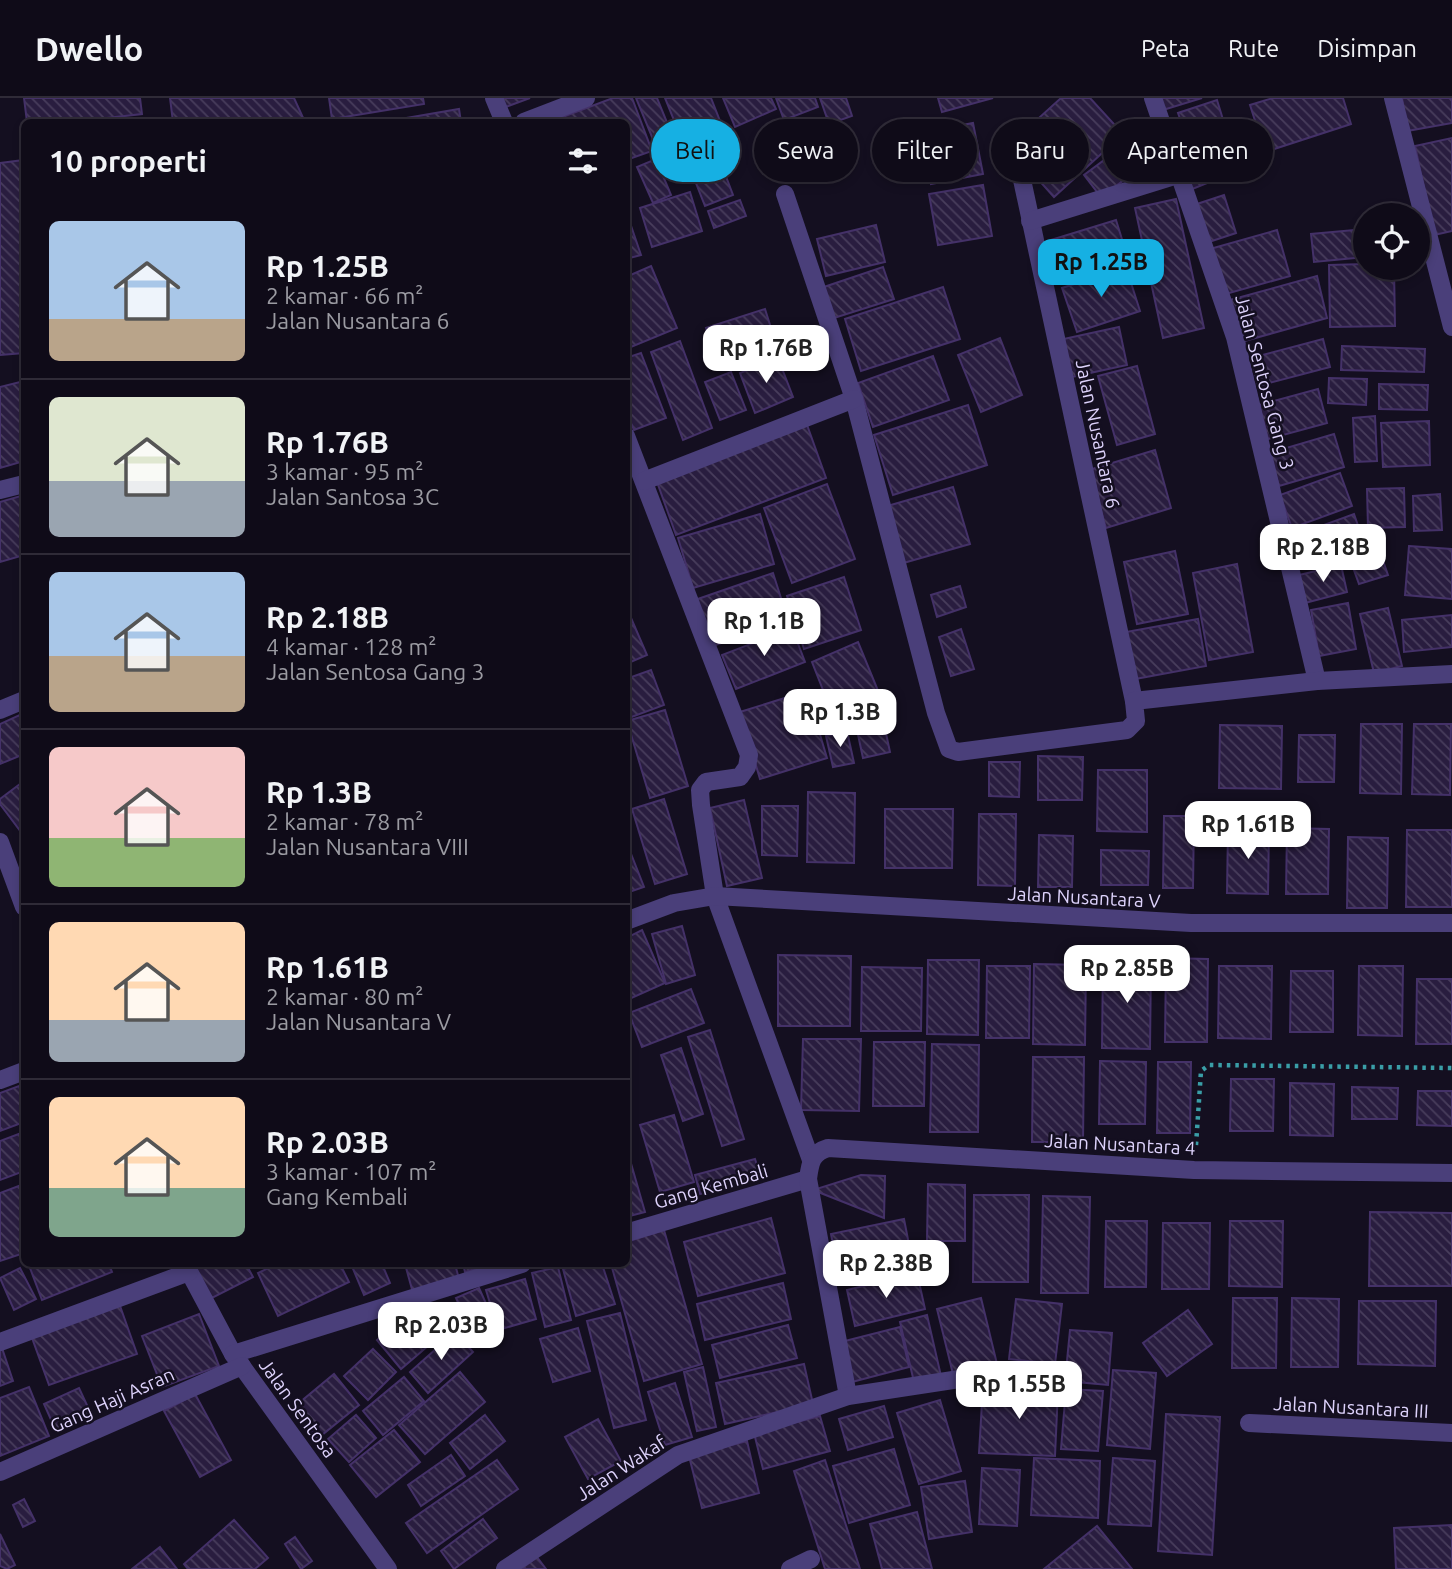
<!DOCTYPE html>
<html lang="id">
<head>
<meta charset="utf-8">
<style>
  :root { --surface:#0f0b18; --page:#181421; --text:#f1f3f6; --muted:#9b9ba2; --line:#2f2b37; --accent:#16b0e3 }
  body { margin:0; font-family:Ubuntu,sans-serif; background:var(--page); color:var(--text); height:100vh; display:flex; flex-direction:column; font-size:26px; white-space:nowrap }
  * { box-sizing:border-box; margin:0 }
  p { font-size:23px; color:var(--muted) }
  .icon { flex:none; width:38px; height:38px; fill:none; stroke:currentColor; stroke-width:2; stroke-linecap:round; stroke-linejoin:round }
  .map { position:relative; flex:1; overflow:hidden }
  .sheet { position:absolute; left:21px; top:21px; width:609px; height:1148px; display:flex; flex-direction:column; background:var(--surface); border-radius:10px; box-shadow:0 4px 10px #0003,0 0 0 2px var(--line) }
  .sheet>* { flex:none }
  .hud { position:absolute; left:651px; top:21px; width:665px; height:63px; display:flex; gap:14px }
  .controls { position:absolute; left:1353px; top:105px; display:grid; gap:14px }
  .controls a { display:grid; place-items:center; width:77px; height:77px; border-radius:50%; background:var(--surface); box-shadow:0 4px 10px #0003,0 0 0 2px var(--line); font-size:35px }
  .price { position:absolute; translate:-50% -60px; padding:0 16px; border-radius:14px; background:#fff; color:#222; font-size:23px; line-height:46px; filter:drop-shadow(0 2px 4px #0008) }
  .price::after { content:''; position:absolute; left:50%; top:42px; width:21px; height:16px; margin-left:-10px; background:inherit; clip-path:polygon(0 0,100% 0,50% 100%) }
  .price.active { background:var(--accent); color:#111 }
  ul { padding:0; list-style:none }
  li { display:flex; align-items:center; gap:21px; height:175px; padding:0 28px }
  li+li { border-top:2px solid var(--line) }
  li span { display:grid; place-items:center; flex:none; width:196px; height:140px; border-radius:10px; color:#555 }
  li>.icon { margin-inline-start:auto }
  span .icon { width:84px; height:84px; fill:#fffc; stroke-width:1 }
  li b { font-size:30px }
  h2 { display:flex; justify-content:space-between; align-items:center; height:84px; padding:0 28px; font-size:30px }
  .chip { padding:0 24px; border-radius:32px; background:var(--surface); box-shadow:0 4px 10px #0003,0 0 0 2px var(--line); font-size:24px; line-height:63px }
  .chip.active { background:var(--accent); color:#111 }
  header { display:flex; align-items:center; gap:42px; box-sizing:border-box; height:98px; padding:0 35px; background:var(--surface); border-bottom:2px solid var(--line) }
  header strong { font-size:33px }
  nav { display:flex; gap:38px; margin-inline-start:auto; font-size:24px }
  .map>svg:first-child { display:block }
  .building { fill:url(#building-back-hatch); stroke:#443168; stroke-width:2 }
  .lines { fill:none; stroke-linecap:round; stroke-linejoin:round }
  .path { stroke:#3a9ea7; stroke-width:4.5; stroke-dasharray:3.5 5; stroke-linecap:butt }
  .minor { stroke:#4a3f7a; stroke-width:18 }
  .labels { text-anchor:middle; stroke-width:5; stroke-linejoin:round; paint-order:stroke }
  .street-label { font-size:19px; fill:#ddd2fb; stroke:#140f20 }
</style>
</head>
<body>
<header>
<strong>Dwello</strong>
<nav><a>Peta</a><a>Rute</a><a>Disimpan</a></nav>
</header>
<div class="map">
<svg width="1452" height="1471" viewBox="0 0 1452 1471">
  <defs>
    <pattern id="building-back-hatch" width="6" height="6" patternUnits="userSpaceOnUse" patternTransform="scale(1.75)"><rect width="6" height="6" fill="#291d3f"/><path d="M-1 5l2 2M0 0l6 6M5-1l2 2" fill="none" stroke="#483d5c"/></pattern>
  </defs>
  <rect width="100%" height="100%" fill="#140f20"/>
  <g class="building">
    <path d="M24,0h116l2,16 -71,8h-44z"/>
    <path d="M170,0h124l11,24h-132z"/>
    <path d="M329,0h94l1,6 -92,15z"/>
    <path d="M496,0h34l-30,11z"/>
    <path d="M613,0h19l20,53 -26,9v-38h-77z"/>
    <path d="M636,0h21l20,49 -18,7z"/>
    <path d="M665,0h46l18,46 -39,16z"/>
    <path d="M723,0h48l5,11 -41,18z"/>
    <path d="M776,0h39l3,9 -34,13z"/>
    <path d="M820,0h26l6,18 -23,8z"/>
    <path d="M938,0h55l-51,14z"/>
    <path d="M1061,0h29l33,36 -69,63 -46,-51z"/>
    <path d="M1159,0h43l-39,12z"/>
    <path d="M1273,0h70l8,26 -86,28 -15,-47z"/>
    <path d="M1402,0h50v25l-45,8z"/>
    <path d="M1217,2l8,26 -38,13 -9,-26z"/>
    <path d="M459,11l2,13h-78z"/>
    <path d="M973,25l10,51 -52,10 -10,-51z"/>
    <path d="M1146,31l17,22 -62,46 -17,-22z"/>
    <path d="M1238,33l14,34 -62,25 -14,-35z"/>
    <path d="M1452,40v93l-18,4 -19,-89z"/>
    <path d="M656,61l15,36 -18,8 -16,-36z"/>
    <path d="M24,62v193l-24,2v-192z"/>
    <path d="M722,68l11,29 -28,11 -11,-28z"/>
    <path d="M983,87l9,51 -54,9 -9,-51z"/>
    <path d="M690,94l12,39 -50,16 -12,-39z"/>
    <path d="M1224,97l12,38 -27,9 -12,-38z"/>
    <path d="M1176,101l28,129 -41,10 -28,-130z"/>
    <path d="M740,102l6,16 -32,12 -6,-17z"/>
    <path d="M626,113l15,44 -15,4z"/>
    <path d="M1116,122l10,32 -65,21 -10,-33z"/>
    <path d="M876,127l9,37 -59,14 -9,-37z"/>
    <path d="M1365,131v28l-51,5 -3,-28z"/>
    <path d="M1277,132l13,46 -68,19 -12,-46z"/>
    <path d="M1365,166v4h29l1,58 -65,1 -1,-62z"/>
    <path d="M651,168l26,62 -51,21v-72z"/>
    <path d="M883,169l11,32 -60,19 -10,-31z"/>
    <path d="M1126,169l14,44 -63,21 -15,-44z"/>
    <path d="M1317,178l10,42 -86,24 -11,-42z"/>
    <path d="M943,189l17,52 -99,32 -16,-52z"/>
    <path d="M765,211l13,41 -60,19 -12,-41z"/>
    <path d="M1119,229l8,38 -60,13 -8,-38z"/>
    <path d="M1000,240l22,57 -41,17 -23,-57z"/>
    <path d="M1323,241l7,28 -72,19 -7,-28z"/>
    <path d="M680,243l32,87 -29,12 -32,-88z"/>
    <path d="M1342,248l83,3 -1,23 -83,-2z"/>
    <path d="M641,255l25,65 -32,12 -8,-18v-54z"/>
    <path d="M933,258l16,44 -76,27 -15,-44z"/>
    <path d="M778,260l15,39 -38,16 -15,-40z"/>
    <path d="M1137,268l18,68 -38,11 -19,-69z"/>
    <path d="M731,274l15,38 -26,10 -15,-38z"/>
    <path d="M1329,280l38,1 -1,26 -38,-2z"/>
    <path d="M24,283v80l-24,7v-81z"/>
    <path d="M1379,286l49,1 -1,25 -48,-1z"/>
    <path d="M1318,291l9,34 -59,16 -9,-34z"/>
    <path d="M968,307l19,60 -94,30 -19,-60z"/>
    <path d="M1375,318l2,45 -22,1 -2,-44z"/>
    <path d="M1429,323l1,44 -47,2 -2,-44z"/>
    <path d="M806,324l20,56 -150,57 -20,-56z"/>
    <path d="M1334,336l10,33 -65,19 -10,-33z"/>
    <path d="M1155,352l16,58 -65,20 -17,-58z"/>
    <path d="M1340,375l12,33 -60,22 -12,-33z"/>
    <path d="M827,386l28,75 -63,24 -28,-75z"/>
    <path d="M953,389l17,57 -70,20 -16,-57z"/>
    <path d="M1404,390l1,39 -37,1 -1,-39z"/>
    <path d="M1440,396l2,36 -28,1 -1,-35z"/>
    <path d="M24,397v60l-24,7v-60z"/>
    <path d="M760,416l14,50 -81,24 -15,-50z"/>
    <path d="M1354,416l10,29 -66,24 -10,-29z"/>
    <path d="M1409,448l43,3v50l-47,-4z"/>
    <path d="M1379,451l9,26 -29,9 -9,-25z"/>
    <path d="M1175,453l13,63 -51,10 -13,-62z"/>
    <path d="M1237,466l16,88 -44,8 -16,-87z"/>
    <path d="M1341,467l6,27 -42,11 -6,-28z"/>
    <path d="M773,475l15,47 -78,27 -15,-47z"/>
    <path d="M844,479l17,53 -57,19 -17,-53z"/>
    <path d="M960,488l6,21 -29,10 -6,-22z"/>
    <path d="M1348,505l8,46 -37,7 -8,-46z"/>
    <path d="M1388,510l14,58 -28,7 -14,-59z"/>
    <path d="M628,513l19,44 -21,9v-52z"/>
    <path d="M1452,517v32l-48,5 -2,-32z"/>
    <path d="M1198,521l8,47 -71,13 -9,-47z"/>
    <path d="M792,530l13,34 -69,27 -14,-34z"/>
    <path d="M961,531l13,40 -23,7 -12,-39z"/>
    <path d="M858,544l23,56 -47,20 -22,-56z"/>
    <path d="M651,572l13,35 -38,14v-40z"/>
    <path d="M807,593l20,67 -67,21 -20,-67z"/>
    <path d="M665,612l23,76 -38,12 -23,-77z"/>
    <path d="M24,615v41l-24,10v-40z"/>
    <path d="M884,626l6,28 -27,6 -6,-28z"/>
    <path d="M1361,626h41l-1,70 -41,-1z"/>
    <path d="M1414,626h37l-1,71 -38,-1z"/>
    <path d="M1220,627l62,1 -1,63 -62,-1z"/>
    <path d="M847,633l7,32 -21,4 -7,-31z"/>
    <path d="M1299,637h36l-1,47h-36z"/>
    <path d="M1038,658l45,1 -1,43h-44z"/>
    <path d="M989,664h31l-1,35 -30,-1z"/>
    <path d="M1098,672h49v62l-50,-1z"/>
    <path d="M24,683v55l-24,-32v-5z"/>
    <path d="M808,694l47,1 -1,70 -47,-1z"/>
    <path d="M664,701l23,75 -32,10 -23,-75z"/>
    <path d="M744,702l18,78 -35,8 -17,-78z"/>
    <path d="M762,708h36l-1,50 -35,-1z"/>
    <path d="M885,711h68l-1,59h-67z"/>
    <path d="M979,716h37l-1,72 -37,-1z"/>
    <path d="M1164,718h30l-1,72h-30z"/>
    <path d="M1228,730h41l-1,66 -41,-1z"/>
    <path d="M1287,730l42,1 -1,65h-42z"/>
    <path d="M1407,732h45v77h-46z"/>
    <path d="M1039,737l34,1 -1,51h-34z"/>
    <path d="M1348,739l40,1 -1,70h-40z"/>
    <path d="M626,743l18,46 -18,6z"/>
    <path d="M1101,752l48,1 -1,34h-47z"/>
    <path d="M682,828l13,49 -29,9 -14,-50z"/>
    <path d="M642,832l23,53 -38,17 -1,-62z"/>
    <path d="M778,857l73,1 -1,70h-72z"/>
    <path d="M1166,860l42,1 -1,83h-42z"/>
    <path d="M928,862h51l-1,75 -51,-1z"/>
    <path d="M1103,863h48l-1,88 -48,-1z"/>
    <path d="M1034,866l52,1 -1,80 -52,-1z"/>
    <path d="M987,868h43l-1,72h-43z"/>
    <path d="M1219,868h53l-1,73 -53,-1z"/>
    <path d="M1359,868h44l-1,70 -44,-1z"/>
    <path d="M862,869l60,1 -1,63h-60z"/>
    <path d="M1291,873h42v61h-43z"/>
    <path d="M1417,881h35v65h-36z"/>
    <path d="M691,891l13,34 -62,24 -13,-34z"/>
    <path d="M710,932l34,109 -22,7 -34,-109z"/>
    <path d="M803,941h58l-2,72 -58,-1z"/>
    <path d="M874,944h51l-1,64h-51z"/>
    <path d="M932,946l47,1 -1,87h-48z"/>
    <path d="M681,950l22,66 -20,7 -22,-66z"/>
    <path d="M1033,959h51l-1,85h-51z"/>
    <path d="M1100,963l46,1 -1,62h-46z"/>
    <path d="M1158,964h33l-1,71h-33z"/>
    <path d="M1231,981h43l-1,52h-43z"/>
    <path d="M1290,985l44,1 -1,52 -43,-1z"/>
    <path d="M19,988l5,17v19l-24,9v-38z"/>
    <path d="M1352,989l46,1 -1,31h-45z"/>
    <path d="M1418,993h34v35l-35,-1z"/>
    <path d="M674,1017l20,67 -34,10 -20,-67z"/>
    <path d="M24,1034v39l-24,9v-39z"/>
    <path d="M626,1048l19,66 -19,5z"/>
    <path d="M755,1061l6,19 -61,16 -5,-19z"/>
    <path d="M861,1077l24,1 -1,42 -71,-28z"/>
    <path d="M24,1086v69l-24,8v-68z"/>
    <path d="M928,1086l37,1v56h-38z"/>
    <path d="M974,1097h55l-1,87h-55z"/>
    <path d="M1043,1098l47,1 -2,96h-47z"/>
    <path d="M1370,1114l82,1v73h-83z"/>
    <path d="M771,1120l14,55 -87,23 -14,-54z"/>
    <path d="M904,1121l8,41 -73,16 -8,-42z"/>
    <path d="M1106,1123h41l-1,66h-41z"/>
    <path d="M1230,1123h53l-1,66 -53,-1z"/>
    <path d="M1163,1125h47l-1,66h-47z"/>
    <path d="M664,1132l38,134 -58,17 -33,-117h15v-22z"/>
    <path d="M41,1166h68l3,8 -70,28 -12,-32z"/>
    <path d="M189,1166h57l7,13 -45,23z"/>
    <path d="M277,1166h63l9,18 -71,34 -20,-43z"/>
    <path d="M351,1166h31l8,19 -26,12z"/>
    <path d="M405,1166h50l4,15 -46,14z"/>
    <path d="M463,1166h28l-26,8z"/>
    <path d="M582,1166h20l13,40 -39,12 -13,-47z"/>
    <path d="M558,1169l13,53 -26,7 -13,-54z"/>
    <path d="M20,1170l16,31 -22,11 -14,-32z"/>
    <path d="M917,1175l8,36 -70,17 -8,-36z"/>
    <path d="M525,1181l11,40 -38,11 -12,-40z"/>
    <path d="M783,1185l8,36 -86,21 -8,-36z"/>
    <path d="M479,1190l19,42 -23,11 -19,-43z"/>
    <path d="M981,1200l16,66 -44,10 -16,-65z"/>
    <path d="M1233,1200h44l-1,70h-44z"/>
    <path d="M1292,1200l47,1 -1,68h-47z"/>
    <path d="M1016,1201l46,5 -7,60 -46,-5z"/>
    <path d="M1359,1203h77l-1,65 -77,-2z"/>
    <path d="M119,1205l18,51 -88,31 -18,-50z"/>
    <path d="M418,1207l24,29 -41,35 -24,-29z"/>
    <path d="M1188,1212l24,34 -45,32 -24,-33z"/>
    <path d="M620,1215l26,107 -32,8 -27,-107z"/>
    <path d="M199,1216l20,52 -57,21 -20,-51z"/>
    <path d="M927,1217l14,61 -27,6 -14,-60z"/>
    <path d="M788,1227l9,33 -77,20 -8,-33z"/>
    <path d="M900,1229l9,40 -57,15 -11,-40z"/>
    <path d="M578,1230l12,43 -37,11 -13,-43z"/>
    <path d="M1070,1232l42,3 -4,52 -43,-4z"/>
    <path d="M455,1234l18,20 -45,41 -18,-21z"/>
    <path d="M2,1250l11,33 -13,5v-37z"/>
    <path d="M373,1251l23,23 -28,28 -24,-24z"/>
    <path d="M804,1266l9,40 -88,20 -9,-41z"/>
    <path d="M703,1269l13,60 -19,4 -13,-59z"/>
    <path d="M1113,1272l43,3 -6,76 -43,-4z"/>
    <path d="M460,1274l25,30 -60,52 -26,-29z"/>
    <path d="M334,1276l25,31 -42,34 -24,-31z"/>
    <path d="M404,1279l20,24 -41,34 -20,-24z"/>
    <path d="M675,1285l17,54 -27,8 -17,-53z"/>
    <path d="M983,1288l75,4 -3,66 -76,-3z"/>
    <path d="M29,1289l20,49 -49,20v-58z"/>
    <path d="M79,1290l13,28 -36,15 -12,-27z"/>
    <path d="M1066,1291l37,2 -5,60 -37,-2z"/>
    <path d="M195,1296l36,66 -31,17 -36,-66z"/>
    <path d="M940,1302l21,71 -42,13 -22,-71z"/>
    <path d="M884,1308l9,31 -45,13 -9,-31z"/>
    <path d="M1166,1316l54,3 -8,138 -54,-4z"/>
    <path d="M356,1317l20,23 -27,24 -21,-23z"/>
    <path d="M485,1317l20,26 -35,28 -20,-26z"/>
    <path d="M820,1318l10,35 -67,18 -9,-36z"/>
    <path d="M598,1321l23,42 -33,18 -23,-42z"/>
    <path d="M394,1332l26,32 -44,35 -26,-32z"/>
    <path d="M747,1343l12,52 -57,15 -13,-52z"/>
    <path d="M894,1351l16,56 -61,18 -16,-57z"/>
    <path d="M451,1357l14,21 -44,30 -13,-21z"/>
    <path d="M1034,1360l66,3 -2,57 -67,-3z"/>
    <path d="M1113,1360l42,3 -4,65 -43,-2z"/>
    <path d="M497,1362l21,29 -91,64 -21,-30z"/>
    <path d="M825,1362l35,109h-35l-31,-98z"/>
    <path d="M982,1370l38,2 -3,56 -38,-2z"/>
    <path d="M965,1383l7,51 -43,7 -8,-52z"/>
    <path d="M24,1401l11,22 -12,6 -10,-22z"/>
    <path d="M917,1414l15,57h-50l-12,-45z"/>
    <path d="M483,1421l14,19 -43,31 -13,-18z"/>
    <path d="M234,1422l34,38 -13,11h-67l-4,-5z"/>
    <path d="M1452,1427v44h-56l-2,-41z"/>
    <path d="M1097,1428l35,43h-88z"/>
    <path d="M0,1436l15,31 -8,4 -7,-3z"/>
    <path d="M295,1439l17,24 -11,8 -16,-25z"/>
    <path d="M160,1449l17,22h-45z"/>
    <path d="M537,1459l9,12h-25z"/>
  </g>
  <g class="lines">
    <path class="path" d="M1196,1047l5,-74 8,-6 243,3"/>
    <g class="minor">
      <path d="M494,0l10,24"/>
      <path d="M1153,0l82,239 82,344"/>
      <path d="M1393,0l59,229"/>
      <path d="M524,24l62,-24"/>
      <path d="M1021,77l113,526"/>
      <path d="M785,96l69,205 82,314 13,36 9,3 169,-22 9,-9 -2,-20 183,-20 135,-7"/>
      <path d="M1030,123l151,-47"/>
      <path d="M626,338l123,319 -2,12 -7,10 -34,5 -6,8 1,15 14,91 96,264"/>
      <path d="M644,383l210,-82"/>
      <path d="M0,392l24,-6"/>
      <path d="M0,612l24,-10"/>
      <path d="M0,744l24,65"/>
      <path d="M626,823l48,-18 41,-7 476,27h261"/>
      <path d="M0,982l24,-9"/>
      <path d="M626,1135l182,-54"/>
      <path d="M185,1166l48,90 155,215"/>
      <path d="M0,1244l189,-70"/>
      <path d="M233,1256l289,-90"/>
      <path d="M848,1298l-40,-217c2,-15 3,-26 20,-31l366,22 258,3"/>
      <path d="M1249,1325l203,10"/>
      <path d="M0,1374l242,-106"/>
      <path d="M505,1471l173,-114 170,-59 164,-25"/>
      <path d="M790,1471l21,-10"/>
    </g>
  </g>
  <g class="labels">
    <g class="street-label">
      <text transform="translate(1265 284) rotate(75)" y="7">Jalan Sentosa Gang 3</text>
      <text transform="translate(1098 336) rotate(78)" y="7">Jalan Nusantara 6</text>
      <text transform="translate(1084 799) rotate(3)" y="7">Jalan Nusantara V</text>
      <text transform="translate(1120 1046) rotate(3)" y="7">Jalan Nusantara 4</text>
      <text transform="translate(711 1088) rotate(-16)" y="7">Gang Kembali</text>
      <text transform="translate(112 1302) rotate(-24)" y="7">Gang Haji Asran</text>
      <text transform="translate(1351 1309) rotate(3)" y="7">Jalan Nusantara III</text>
      <text transform="translate(298 1310) rotate(54)" y="7">Jalan Sentosa</text>
      <text transform="translate(621 1370) rotate(-33)" y="7">Jalan Wakaf</text>
    </g>
  </g>
</svg>
<div class="controls">
<a><svg class="icon" aria-label="locate" viewBox="0 0 24 24"><circle cx="12" cy="12" r="6"/><path d="M12 2v4M12 18v4M2 12h4M18 12h4"/></svg></a>
</div>
<b class="price active" style="left:1101px;top:201px">Rp 1.25B</b>
<b class="price" style="left:766px;top:287px">Rp 1.76B</b>
<b class="price" style="left:1323px;top:486px">Rp 2.18B</b>
<b class="price" style="left:764px;top:560px">Rp 1.1B</b>
<b class="price" style="left:840px;top:651px">Rp 1.3B</b>
<b class="price" style="left:1248px;top:763px">Rp 1.61B</b>
<b class="price" style="left:1127px;top:907px">Rp 2.85B</b>
<b class="price" style="left:886px;top:1202px">Rp 2.38B</b>
<b class="price" style="left:441px;top:1264px">Rp 2.03B</b>
<b class="price" style="left:1019px;top:1323px">Rp 1.55B</b>
<div class="hud">
<a class="chip active">Beli</a>
<a class="chip">Sewa</a>
<a class="chip">Filter</a>
<a class="chip">Baru</a>
<a class="chip">Apartemen</a>
</div>
<section class="sheet">
<h2>10 properti<svg class="icon" aria-label="filters" viewBox="0 0 24 24"><path d="M4 7h16M4 17h16"/><circle cx="9" cy="7" r="2"/><circle cx="15" cy="17" r="2"/></svg></h2>
<ul>
<li><span style="background:linear-gradient(#a9c7e8 70%,#b9a48a 0)"><svg class="icon" aria-label="home" viewBox="0 0 24 24"><path d="M3 11l9-7 9 7M6 9v11h12V9"/></svg></span><div><b>Rp 1.25B</b><p>2 kamar · 66 m²</p><p>Jalan Nusantara 6</p></div></li>
<li><span style="background:linear-gradient(#dfe7d0 60%,#9aa5b1 0)"><svg class="icon" aria-label="home" viewBox="0 0 24 24"><path d="M3 11l9-7 9 7M6 9v11h12V9"/></svg></span><div><b>Rp 1.76B</b><p>3 kamar · 95 m²</p><p>Jalan Santosa 3C</p></div></li>
<li><span style="background:linear-gradient(#a9c7e8 60%,#b9a48a 0)"><svg class="icon" aria-label="home" viewBox="0 0 24 24"><path d="M3 11l9-7 9 7M6 9v11h12V9"/></svg></span><div><b>Rp 2.18B</b><p>4 kamar · 128 m²</p><p>Jalan Sentosa Gang 3</p></div></li>
<li><span style="background:linear-gradient(#f6c9c9 65%,#8fb573 0)"><svg class="icon" aria-label="home" viewBox="0 0 24 24"><path d="M3 11l9-7 9 7M6 9v11h12V9"/></svg></span><div><b>Rp 1.3B</b><p>2 kamar · 78 m²</p><p>Jalan Nusantara VIII</p></div></li>
<li><span style="background:linear-gradient(#ffd9b3 70%,#9aa5b1 0)"><svg class="icon" aria-label="home" viewBox="0 0 24 24"><path d="M3 11l9-7 9 7M6 9v11h12V9"/></svg></span><div><b>Rp 1.61B</b><p>2 kamar · 80 m²</p><p>Jalan Nusantara V</p></div></li>
<li><span style="background:linear-gradient(#ffd9b3 65%,#7fa58c 0)"><svg class="icon" aria-label="home" viewBox="0 0 24 24"><path d="M3 11l9-7 9 7M6 9v11h12V9"/></svg></span><div><b>Rp 2.03B</b><p>3 kamar · 107 m²</p><p>Gang Kembali</p></div></li>
</ul>
</section>
</div>
</body>
</html>
